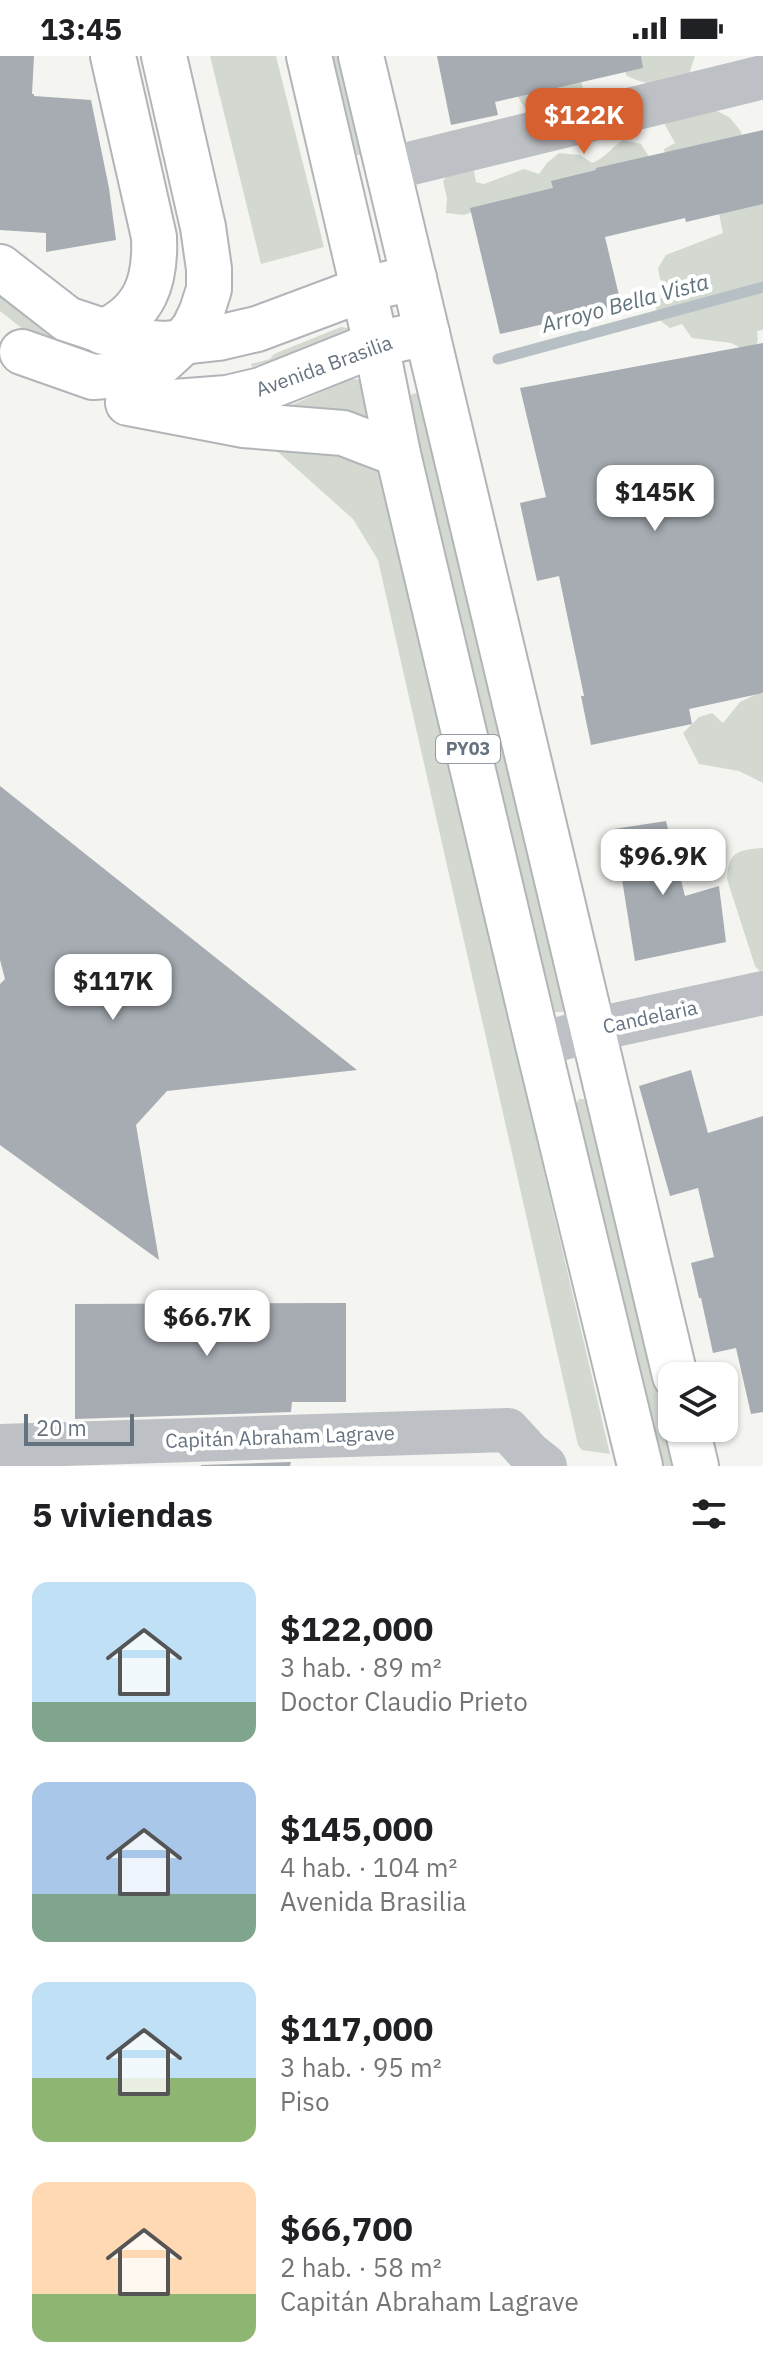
<!DOCTYPE html>
<html lang="es">
<head>
<meta charset="utf-8">
<style>
  :root { --surface:#fff; --page:#f2f2f2; --text:#202124; --muted:#757577; --accent:#d6602f }
  body { margin:0; font-family:"IBM Plex Sans",sans-serif; background:var(--page); color:var(--text); height:100vh; display:flex; flex-direction:column; font-size:30px; white-space:nowrap }
  * { box-sizing:border-box; margin:0 }
  p { font-size:26px; color:var(--muted) }
  .icon { flex:none; width:44px; height:44px; fill:none; stroke:currentColor; stroke-width:2; stroke-linecap:round; stroke-linejoin:round }
  .map { position:relative; height:1410px; overflow:hidden }
  .sheet { display:flex; flex-direction:column; background:var(--surface); flex:1 }
  .sheet>* { flex:none }
  .controls { position:absolute; left:658px; top:1306px; display:grid; gap:16px }
  .controls a { display:grid; place-items:center; width:80px; height:80px; border-radius:16px; background:var(--surface); box-shadow:0 2px 6px #0004; font-size:40px }
  .scale { position:absolute; left:24px; bottom:20px; width:110px; box-sizing:border-box; padding-left:8px; border:4px solid #65727f; border-top:0; font-size:22px; line-height:28px; white-space:nowrap; color:#65727f; -webkit-text-stroke:6px #fff; paint-order:stroke }
  .price { position:absolute; translate:-50% -68px; padding:0 18px; border-radius:16px; background:#fff; color:#222; font-size:26px; line-height:52px; filter:drop-shadow(0 2px 4px #0008) }
  .price::after { content:''; position:absolute; left:50%; top:48px; width:24px; height:18px; margin-left:-12px; background:inherit; clip-path:polygon(0 0,100% 0,50% 100%) }
  .price.active { background:var(--accent); color:#fff }
  ul { padding:0; list-style:none }
  li { display:flex; align-items:center; gap:24px; height:200px; padding:0 32px }
  li span { display:grid; place-items:center; flex:none; width:224px; height:160px; border-radius:16px; color:#555 }
  li>.icon { margin-inline-start:auto }
  span .icon { width:96px; height:96px; fill:#fffc; stroke-width:1 }
  li b { font-size:34px }
  h2 { display:flex; justify-content:space-between; align-items:center; height:96px; padding:0 32px; font-size:34px }
  .status { display:flex; justify-content:space-between; align-items:center; height:56px; padding:0 40px; background:var(--surface); direction:ltr }
  .status svg { height:22px; fill:currentColor }
  .map>svg:first-child { display:block }
  .green { fill:#d3d9d0 }
  .lines { fill:none; stroke-linecap:round; stroke-linejoin:round }
  .stream { stroke:#b6c0c4; stroke-width:11 }
  .building { fill:#a6acb2 }
  .major-casing { stroke:#b1b4b8; stroke-width:48 }
  .highway-casing { stroke:#b2b5b8; stroke-width:48 }
  .minor { stroke:#bdc0c4; stroke-width:44 }
  .major { stroke:#fff; stroke-width:44 }
  .highway { stroke:#fff; stroke-width:44 }
  .labels { text-anchor:middle; stroke-width:8; stroke-linejoin:round; paint-order:stroke }
  .shield { fill:#fff; stroke:#939ca5; stroke-width:2 }
  .shield-label { font-size:18px; font-weight:bold; fill:#65727f }
  .street-label { font-size:20px; fill:#65727f; stroke:#fff }
  .water-label { font-size:22px; font-style:italic; fill:#61737d; stroke:#fff }
</style>
</head>
<body>
<div class="status"><b>13:45</b><svg viewBox="0 0 49 12"><path d="M0 12V9h3v3zM5 12V6h3v6zM10 12V3h3v9zM15 12V0h3v12zM26 1h20v11H26zM47 4h2v5h-2z"/></svg></div>
<div class="map">
<svg width="763" height="1410" viewBox="0 0 763 1410">
  <rect width="100%" height="100%" fill="#f4f4f0"/>
  <g class="green">
    <path d="M210,0h66l48,191 -63,17z"/>
    <path d="M326,0h17l21,96 -3,3h-10z"/>
    <path d="M629,0h66l-5,15 6,7c-25,5 -47,11 -70,-3l-2,-10z"/>
    <path d="M578,7l6,32 -3,10 -53,8 -10,-16 6,-23z"/>
    <path d="M715,54l14,7 11,13 13,34 10,40v126l-6,1c1,9 2,17 -8,21l-18,-9 -39,-5 -10,-14 -12,4 -9,-7 -6,-15 11,-14h12l-18,-13 -2,-11 8,-13 57,-22 -16,-78 -40,9 -3,-15 11,-6 -10,-18 3,-13z"/>
    <path d="M623,84l18,4 10,16 -126,40 -15,-2 -46,17 -18,-2 1,-15 -4,-17 8,-11 23,1 2,11 8,2 40,-15 15,5 8,-11 12,-10 21,2 12,8c13,-5 19,-15 31,-23z"/>
    <path d="M0,239l65,52 -7,10 -58,-46z"/>
    <path d="M341,271l7,1v6l-70,30 -7,-3 -19,6 -1,-3 19,-5 4,-5z"/>
    <path d="M352,322l7,2 251,1074 -28,-4 -4,-5 -200,-885 -25,-41 -84,-75 14,-35z"/>
    <path d="M418,337l6,4 142,612 -3,3h-9l-2,-3 -145,-608 5,-7z"/>
    <path d="M759,637l4,1v89l-24,-12 -40,-7 -16,-31 16,-16 13,-4 11,10 17,-21z"/>
    <path d="M763,792v127l-8,-9 -28,-87c1,-28 11,-29 36,-31z"/>
    <path d="M579,1043h5l7,4 85,363h-17l-85,-359z"/>
  </g>
  <g class="lines">
    <path class="stream" d="M498,303l265,-72"/>
  </g>
  <g class="building">
    <path d="M0,0h34l-2,38h2v2l57,4 18,88 7,52 -70,12v-19l-46,-3z"/>
    <path d="M437,0h204l2,12 -148,34 3,13 -47,10z"/>
    <path d="M763,74v74l-77,18 -1,-4 -80,19 17,71 -38,10 -1,-3 -83,19 -30,-126 83,-20 -2,-7 45,-11v-2z"/>
    <path d="M763,287v350l-74,16 3,15 -101,21 -10,-49h3l-25,-120 -22,5 -17,-78 26,-6 -26,-109z"/>
    <path d="M0,730l357,284 -190,21 -31,34 23,135 -159,-115v-161l5,-5 -5,-19z"/>
    <path d="M666,765l19,75 34,-10 7,56 -91,19 -21,-132z"/>
    <path d="M691,1014l17,63 55,-17v296l-12,2 -15,-66 -23,5 -12,-55h-2l-8,-35 23,-6 -16,-69 -28,8 -31,-110z"/>
    <path d="M346,1247v99h-54l-1,10 -216,7v-115z"/>
    <path d="M291,1406l-1,4h-89v-1z"/>
  </g>
  <g class="lines">
    <g class="major-casing">
      <g id="major">
        <path d="M0,211l67,52 69,23 28,2 54,-6 39,-9 107,-40 50,-11"/>
        <path d="M103,276c42,-19 53,-50 51,-95l-41,-181"/>
        <path d="M22,296l71,25 27,-2 37,-9 25,-23 12,-15 8,-17 7,-22v-20l-6,-42 -39,-171"/>
        <path d="M161,347l66,-5 34,-8 115,-46 51,-11"/>
      </g>
    </g>
    <g class="highway-casing">
      <g id="highway">
        <path d="M309,0l67,288 22,110 140,591 102,421"/>
        <path d="M361,0l314,1320"/>
        <path d="M128,347l115,22 100,8 55,21"/>
        <path d="M687,1372l9,38"/>
      </g>
    </g>
    <g class="minor">
      <path d="M388,113l375,-92"/>
      <path d="M538,989l54,-15 171,-37"/>
      <path d="M0,1390l508,-16 22,24 15,12"/>
    </g>
    <use href="#major" class="major"/>
    <use href="#highway" class="highway"/>
  </g>
  <g class="labels">
    <rect class="shield" x="436" y="679" width="64" height="28" rx="6"/>
    <g class="shield-label">
      <text x="468" y="699">PY03</text>
    </g>
    <g class="street-label">
      <text transform="translate(324 310) rotate(-20)" y="7">Avenida Brasilia</text>
      <text transform="translate(650 961) rotate(-12)" y="7">Candelaria</text>
      <text transform="translate(280 1381) rotate(-2)" y="7">Capitán Abraham Lagrave</text>
    </g>
    <g class="water-label">
      <text transform="translate(625 247) rotate(-15)" y="8">Arroyo Bella Vista</text>
    </g>
  </g>
</svg>
<div class="controls">
<a><svg class="icon" aria-label="layers" viewBox="0 0 24 24"><path d="M12 4l9 5-9 5-9-5zM3 14l9 5 9-5"/></svg></a>
</div>
<div class="scale">20 m</div>
<b class="price active" style="left:584px;top:100px">$122K</b>
<b class="price" style="left:655px;top:477px">$145K</b>
<b class="price" style="left:663px;top:841px">$96.9K</b>
<b class="price" style="left:113px;top:966px">$117K</b>
<b class="price" style="left:207px;top:1302px">$66.7K</b>
</div>
<section class="sheet">
<h2>5 viviendas<svg class="icon" aria-label="filters" viewBox="0 0 24 24"><path d="M4 7h16M4 17h16"/><circle cx="9" cy="7" r="2"/><circle cx="15" cy="17" r="2"/></svg></h2>
<ul>
<li><span style="background:linear-gradient(#bfe0f5 75%,#7fa58c 0)"><svg class="icon" aria-label="home" viewBox="0 0 24 24"><path d="M3 11l9-7 9 7M6 9v11h12V9"/></svg></span><div><b>$122,000</b><p>3 hab. · 89 m²</p><p>Doctor Claudio Prieto</p></div></li>
<li><span style="background:linear-gradient(#a9c7e8 70%,#7fa58c 0)"><svg class="icon" aria-label="home" viewBox="0 0 24 24"><path d="M3 11l9-7 9 7M6 9v11h12V9"/></svg></span><div><b>$145,000</b><p>4 hab. · 104 m²</p><p>Avenida Brasilia</p></div></li>
<li><span style="background:linear-gradient(#bfe0f5 60%,#8fb573 0)"><svg class="icon" aria-label="home" viewBox="0 0 24 24"><path d="M3 11l9-7 9 7M6 9v11h12V9"/></svg></span><div><b>$117,000</b><p>3 hab. · 95 m²</p><p>Piso</p></div></li>
<li><span style="background:linear-gradient(#ffd9b3 70%,#8fb573 0)"><svg class="icon" aria-label="home" viewBox="0 0 24 24"><path d="M3 11l9-7 9 7M6 9v11h12V9"/></svg></span><div><b>$66,700</b><p>2 hab. · 58 m²</p><p>Capitán Abraham Lagrave</p></div></li>
</ul>
</section>
</body>
</html>
